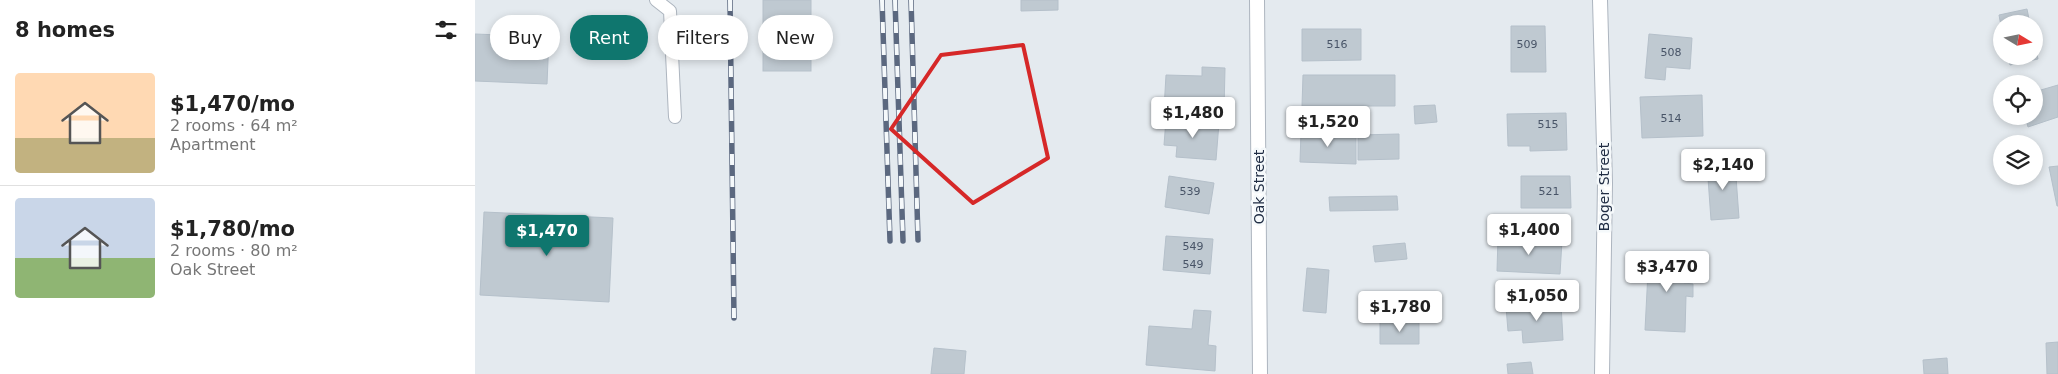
<!DOCTYPE html>
<html lang="en">
<head>
<meta charset="utf-8">
<style>
  :root { --surface:#fff; --page:#f6f6f6; --text:#222; --muted:#767676; --line:#e0e0e0; --accent:#0f766e }
  body { margin:0; font-family:"DejaVu Sans",sans-serif; background:var(--page); color:var(--text); height:100vh; display:flex; flex-direction:column; font-size:19px; white-space:nowrap }
  * { box-sizing:border-box; margin:0 }
  p { font-size:16px; color:var(--muted) }
  .icon { flex:none; width:28px; height:28px; fill:none; stroke:currentColor; stroke-width:2; stroke-linecap:round; stroke-linejoin:round }
  .map { position:relative; flex:1; overflow:hidden }
  .drawer { display:flex; flex-direction:column; background:var(--surface); width:475px }
  .drawer>* { flex:none }
  .banner { position:absolute; left:15px; top:15px; width:475px; height:45px; display:flex; gap:10px }
  .needle { width:32px; rotate:100deg }
  .fabs { position:absolute; left:1518px; top:15px; display:grid; gap:10px }
  .fabs a { display:grid; place-items:center; width:50px; height:50px; border-radius:50%; background:var(--surface); box-shadow:0 2px 8px #0003; font-size:25px }
  .price { position:absolute; translate:-50% -42px; padding:0 11px; border-radius:5px; background:#fff; color:#222; font-size:16px; line-height:32px; filter:drop-shadow(0 1px 2px #0008) }
  .price::after { content:''; position:absolute; left:50%; top:30px; width:15px; height:11px; margin-left:-8px; background:inherit; clip-path:polygon(0 0,100% 0,50% 100%) }
  .price.on { background:var(--accent); color:#fff }
  ul { padding:0; list-style:none }
  li { display:flex; align-items:center; gap:15px; height:125px; padding:0 15px }
  li+li { border-top:1px solid var(--line) }
  li span { display:grid; place-items:center; flex:none; width:140px; height:100px; border-radius:5px; color:#555 }
  li>.icon { margin-inline-start:auto }
  span .icon { width:60px; height:60px; fill:#fffc; stroke-width:1 }
  li b { font-size:21px }
  h2 { display:flex; justify-content:space-between; align-items:center; height:60px; padding:0 15px; font-size:21px }
  .pill { padding:0 18px; border-radius:22px; background:var(--surface); box-shadow:0 2px 8px #0003; font-size:18px; line-height:45px }
  .pill.on { background:var(--accent); color:#fff }
  main { display:flex; flex:1; min-height:0 }
  .map>svg:first-child { display:block }
  .building { fill:#bfc9d1; stroke:#b5c0ca }
  .lines { fill:none; stroke-linecap:round; stroke-linejoin:round }
  .service-casing { stroke:#adb5bf; stroke-width:14 }
  .minor-casing { stroke:#adb5bf; stroke-width:16 }
  .service { stroke:#fff; stroke-width:12 }
  .minor { stroke:#fff; stroke-width:14 }
  .rail-casing { stroke:#5b687f; stroke-width:5.5 }
  .rail { stroke:#f5f9fb; stroke-width:4; stroke-dasharray:11; stroke-linecap:butt }
  .marked { fill:none; stroke:#d62828; stroke-width:4; stroke-linejoin:round }
  .labels { text-anchor:middle; stroke-width:5; stroke-linejoin:round; paint-order:stroke }
  .number-label { font-size:11px; fill:#485467 }
  .street-label { font-size:14px; fill:#202d44; stroke:#f5f9fb }
</style>
</head>
<body>
<main>
<section class="drawer">
<h2>8 homes<svg class="icon" aria-label="filters" viewBox="0 0 24 24"><path d="M4 7h16M4 17h16"/><circle cx="9" cy="7" r="2"/><circle cx="15" cy="17" r="2"/></svg></h2>
<ul>
<li><span style="background:linear-gradient(#ffd9b3 65%,#c2b280 0)"><svg class="icon" aria-label="home" viewBox="0 0 24 24"><path d="M3 11l9-7 9 7M6 9v11h12V9"/></svg></span><div><b>$1,470/mo</b><p>2 rooms · 64 m²</p><p>Apartment</p></div></li>
<li><span style="background:linear-gradient(#c9d6e8 60%,#8fb573 0)"><svg class="icon" aria-label="home" viewBox="0 0 24 24"><path d="M3 11l9-7 9 7M6 9v11h12V9"/></svg></span><div><b>$1,780/mo</b><p>2 rooms · 80 m²</p><p>Oak Street</p></div></li>
</ul>
</section>
<div class="map">
<svg width="1583" height="374" viewBox="0 0 1583 374">
  <rect width="100%" height="100%" fill="#e4eaef"/>
  <g class="building">
    <rect x="288" y="0" width="48" height="71"/>
    <path d="M546,0h37v10l-37,1z"/>
    <path d="M1552,9l3,15h-29v2l-2,-11z"/>
    <path d="M1036,26h34l1,46h-35z"/>
    <path d="M827,29h59v31l-59,1z"/>
    <path d="M0,34l74,3 -2,47 -72,-3z"/>
    <path d="M1174,34l43,4 -2,31 -24,-2 -1,13 -20,-2z"/>
    <path d="M1559,40l4,19 -28,6 -2,-9h26z"/>
    <path d="M727,67l23,1 -1,43 -60,-2 2,-34 36,1z"/>
    <path d="M828,75h92v31h-93z"/>
    <path d="M1583,85v32l-30,10 -3,-11h9v-24z"/>
    <path d="M1227,95l1,41 -61,2 -2,-41z"/>
    <path d="M960,105l2,17 -22,2 -1,-18z"/>
    <path d="M1091,113l1,37 -37,1v-5h-22l-1,-32z"/>
    <path d="M691,119l53,4 -3,37 -40,-3 1,-11 -13,-1z"/>
    <path d="M826,132l55,1v31l-56,-2z"/>
    <path d="M924,134v25l-41,1v-25z"/>
    <path d="M1260,163l4,55 -28,2 -4,-56z"/>
    <path d="M1583,166v40h-1l-8,-39z"/>
    <path d="M694,176l45,7 -5,31 -44,-7z"/>
    <path d="M1046,176h49l1,32h-50z"/>
    <path d="M922,196l1,14 -68,1 -1,-14z"/>
    <path d="M9,212l129,6 -4,84 -129,-7z"/>
    <path d="M691,236l47,3 -3,35 -47,-4z"/>
    <path d="M1023,238l64,3 -2,33 -63,-3z"/>
    <path d="M930,243l2,16 -32,3 -2,-16z"/>
    <path d="M1174,252l36,2 -1,29 9,1v13l-7,-1 -1,36 -40,-2z"/>
    <path d="M832,268l22,2 -3,43 -23,-2z"/>
    <path d="M1086,304l2,36 -40,3 -1,-13 -14,1 -2,-24z"/>
    <path d="M719,310l17,1 -3,34 8,1 -1,25 -69,-6 3,-39 43,3z"/>
    <path d="M944,321v23h-39v-22z"/>
    <path d="M1583,342v32h-11l-1,-31z"/>
    <path d="M459,348l32,3 -2,23h-33z"/>
    <path d="M1472,358l1,16h-24l-1,-14z"/>
    <path d="M1056,362l2,12h-25l-1,-10z"/>
  </g>
  <g class="lines">
    <g class="service-casing">
      <path id="service" d="M181,0l14,11 5,106"/>
    </g>
    <g class="minor-casing">
      <g id="minor">
        <path d="M782,0l3,374"/>
        <path d="M1125,0l5,183 -3,191"/>
      </g>
    </g>
    <use href="#service" class="service"/>
    <use href="#minor" class="minor"/>
    <g class="rail-casing">
      <g id="rail">
        <path d="M255,0l4,318"/>
        <path d="M407,0l8,241"/>
        <path d="M420,0l8,241"/>
        <path d="M436,0l7,240"/>
      </g>
    </g>
    <use href="#rail" class="rail"/>
  </g>
  <path class="marked" d="M548,45l25,113 -75,45 -82,-74 50,-74z"/>
  <g class="labels">
    <g class="number-label">
      <text x="862" y="48">516</text>
      <text x="1052" y="48">509</text>
      <text x="1196" y="56">508</text>
      <text x="1196" y="122">514</text>
      <text x="1073" y="128">515</text>
      <text x="715" y="195">539</text>
      <text x="1074" y="195">521</text>
      <text x="718" y="250">549</text>
      <text x="718" y="268">549</text>
    </g>
    <g class="street-label">
      <text transform="translate(784 187) rotate(-90)" y="5">Oak Street</text>
      <text transform="translate(1129 187) rotate(-90)" y="5">Boger Street</text>
    </g>
  </g>
</svg>
<div class="fabs">
<a><svg class="needle" viewBox="-14 -14 28 28"><path d="M0-13l5 13h-10z" fill="#e53935"/><path d="M0 13l5-13h-10z" fill="#767676"/></svg></a>
<a><svg class="icon" aria-label="locate" viewBox="0 0 24 24"><circle cx="12" cy="12" r="6"/><path d="M12 2v4M12 18v4M2 12h4M18 12h4"/></svg></a>
<a><svg class="icon" aria-label="layers" viewBox="0 0 24 24"><path d="M12 4l9 5-9 5-9-5zM3 14l9 5 9-5"/></svg></a>
</div>
<b class="price" style="left:718px;top:139px">$1,480</b>
<b class="price" style="left:853px;top:148px">$1,520</b>
<b class="price" style="left:1248px;top:191px">$2,140</b>
<b class="price" style="left:1054px;top:256px">$1,400</b>
<b class="price on" style="left:72px;top:257px">$1,470</b>
<b class="price" style="left:1192px;top:293px">$3,470</b>
<b class="price" style="left:1062px;top:322px">$1,050</b>
<b class="price" style="left:925px;top:333px">$1,780</b>
<div class="banner">
<a class="pill">Buy</a>
<a class="pill on">Rent</a>
<a class="pill">Filters</a>
<a class="pill">New</a>
</div>
</div>
</main>
</body>
</html>
